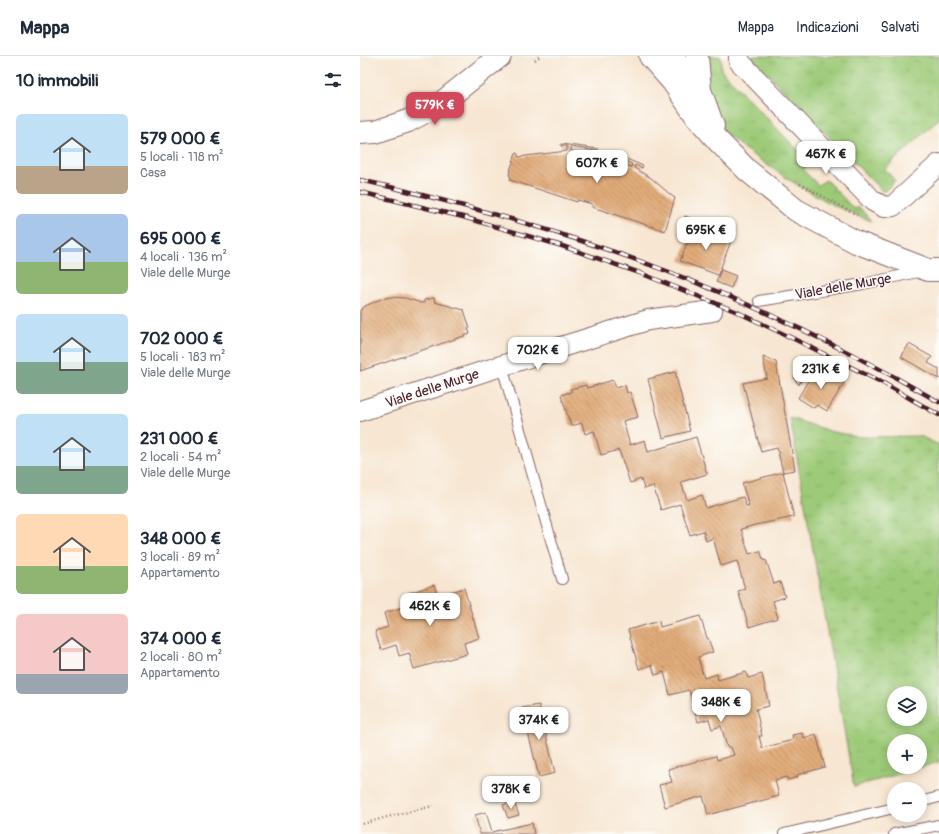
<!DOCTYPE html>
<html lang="it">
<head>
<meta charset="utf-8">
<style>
  :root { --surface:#fff; --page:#f2f2f3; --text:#1f2937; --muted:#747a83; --line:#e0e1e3; --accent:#d1495b }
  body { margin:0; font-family:Pangolin,sans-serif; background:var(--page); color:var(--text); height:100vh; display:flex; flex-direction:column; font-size:15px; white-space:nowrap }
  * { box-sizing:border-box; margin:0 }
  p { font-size:13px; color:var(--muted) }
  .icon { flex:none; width:22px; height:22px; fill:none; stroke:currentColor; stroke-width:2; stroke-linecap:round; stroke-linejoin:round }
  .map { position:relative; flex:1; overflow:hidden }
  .drawer { display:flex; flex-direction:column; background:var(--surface); width:360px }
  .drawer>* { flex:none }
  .tools { position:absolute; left:527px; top:630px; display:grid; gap:8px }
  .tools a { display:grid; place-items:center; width:40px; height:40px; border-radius:50%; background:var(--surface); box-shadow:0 2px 10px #0003; font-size:20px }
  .price { position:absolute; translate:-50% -34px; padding:0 9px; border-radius:8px; background:#fff; color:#222; font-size:13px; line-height:26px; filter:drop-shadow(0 1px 2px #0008) }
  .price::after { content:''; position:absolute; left:50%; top:24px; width:12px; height:9px; margin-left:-6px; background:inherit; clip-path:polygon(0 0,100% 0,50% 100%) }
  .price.current { background:var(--accent); color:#fff }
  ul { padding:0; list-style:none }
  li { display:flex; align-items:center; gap:12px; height:100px; padding:0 16px }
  li span { display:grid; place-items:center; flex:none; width:112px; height:80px; border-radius:6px; color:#555 }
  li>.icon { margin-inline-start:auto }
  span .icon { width:48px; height:48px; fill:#fffc; stroke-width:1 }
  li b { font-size:17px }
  h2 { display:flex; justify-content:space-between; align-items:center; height:48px; padding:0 16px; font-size:17px }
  header { display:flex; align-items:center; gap:24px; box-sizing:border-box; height:56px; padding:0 20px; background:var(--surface); border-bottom:1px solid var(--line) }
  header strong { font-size:19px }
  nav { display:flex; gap:22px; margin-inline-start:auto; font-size:14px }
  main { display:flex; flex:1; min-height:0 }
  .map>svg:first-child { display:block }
  .grass { fill:url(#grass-tufts); stroke:#747452; fill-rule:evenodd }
  .building { fill:url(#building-back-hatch) }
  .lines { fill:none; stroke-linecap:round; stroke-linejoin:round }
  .service-casing { stroke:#876565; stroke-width:12 }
  .minor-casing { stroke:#876565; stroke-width:22 }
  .secondary-casing { stroke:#876565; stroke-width:24 }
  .primary-casing { stroke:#876565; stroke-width:24 }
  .path { stroke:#876565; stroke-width:2.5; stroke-dasharray:1 3; stroke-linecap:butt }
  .service { stroke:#fff; stroke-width:10 }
  .minor { stroke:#fff; stroke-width:20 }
  .secondary { stroke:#fff; stroke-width:22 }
  .primary { stroke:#fff; stroke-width:22 }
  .rail-casing { stroke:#4a1f2b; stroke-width:4.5 }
  .rail { stroke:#fdfcf7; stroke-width:3; stroke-dasharray:9; stroke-linecap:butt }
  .labels { text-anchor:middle; stroke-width:3; stroke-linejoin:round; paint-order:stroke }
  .street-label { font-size:14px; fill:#4a1f2b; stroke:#fdfcf7 }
</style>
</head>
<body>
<header>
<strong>Mappa</strong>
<nav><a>Mappa</a><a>Indicazioni</a><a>Salvati</a></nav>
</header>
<main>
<section class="drawer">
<h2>10 immobili<svg class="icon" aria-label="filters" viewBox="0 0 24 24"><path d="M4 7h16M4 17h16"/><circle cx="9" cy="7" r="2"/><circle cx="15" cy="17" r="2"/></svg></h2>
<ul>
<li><span style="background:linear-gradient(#bfe0f5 65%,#b9a48a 0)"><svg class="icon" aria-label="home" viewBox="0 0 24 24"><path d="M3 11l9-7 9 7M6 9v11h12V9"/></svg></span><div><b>579 000 €</b><p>5 locali · 118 m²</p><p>Casa</p></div></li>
<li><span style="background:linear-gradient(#a9c7e8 60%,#8fb573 0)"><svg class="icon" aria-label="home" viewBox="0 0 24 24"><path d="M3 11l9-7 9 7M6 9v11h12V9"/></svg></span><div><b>695 000 €</b><p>4 locali · 136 m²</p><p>Viale delle Murge</p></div></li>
<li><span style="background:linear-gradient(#bfe0f5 60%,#7fa58c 0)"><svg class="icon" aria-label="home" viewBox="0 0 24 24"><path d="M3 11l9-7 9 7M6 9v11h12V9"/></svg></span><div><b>702 000 €</b><p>5 locali · 183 m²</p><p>Viale delle Murge</p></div></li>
<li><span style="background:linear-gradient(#bfe0f5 65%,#7fa58c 0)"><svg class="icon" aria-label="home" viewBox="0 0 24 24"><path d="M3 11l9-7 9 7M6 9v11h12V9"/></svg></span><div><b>231 000 €</b><p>2 locali · 54 m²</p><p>Viale delle Murge</p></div></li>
<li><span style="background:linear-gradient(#ffd9b3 65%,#8fb573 0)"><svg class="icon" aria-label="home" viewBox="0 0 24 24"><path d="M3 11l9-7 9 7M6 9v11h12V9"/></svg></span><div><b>348 000 €</b><p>3 locali · 89 m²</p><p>Appartamento</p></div></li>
<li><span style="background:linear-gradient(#f6c9c9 75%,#9aa5b1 0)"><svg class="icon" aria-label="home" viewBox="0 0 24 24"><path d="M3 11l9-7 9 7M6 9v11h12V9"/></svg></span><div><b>374 000 €</b><p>2 locali · 80 m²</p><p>Appartamento</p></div></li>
</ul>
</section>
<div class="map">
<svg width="579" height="778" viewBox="0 0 579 778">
  <defs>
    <pattern id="grass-tufts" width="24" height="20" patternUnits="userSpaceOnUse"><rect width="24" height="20" fill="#9dca78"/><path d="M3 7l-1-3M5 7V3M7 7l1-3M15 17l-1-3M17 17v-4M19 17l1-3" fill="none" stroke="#89ad68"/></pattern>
    <pattern id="building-back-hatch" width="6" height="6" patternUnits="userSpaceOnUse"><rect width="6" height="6" fill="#e1ac7a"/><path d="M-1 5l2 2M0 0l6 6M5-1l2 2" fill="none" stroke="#b88b64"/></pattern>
  </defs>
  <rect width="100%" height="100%" fill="#fdfcf7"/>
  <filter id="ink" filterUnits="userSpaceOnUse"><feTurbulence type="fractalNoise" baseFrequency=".025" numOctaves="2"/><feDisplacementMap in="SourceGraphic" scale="8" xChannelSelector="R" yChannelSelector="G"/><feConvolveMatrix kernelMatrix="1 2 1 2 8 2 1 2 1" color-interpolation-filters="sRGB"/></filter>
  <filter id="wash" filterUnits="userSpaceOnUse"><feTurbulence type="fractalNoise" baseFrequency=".012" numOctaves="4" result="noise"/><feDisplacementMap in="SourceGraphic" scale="16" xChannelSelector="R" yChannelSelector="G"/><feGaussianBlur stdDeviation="0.9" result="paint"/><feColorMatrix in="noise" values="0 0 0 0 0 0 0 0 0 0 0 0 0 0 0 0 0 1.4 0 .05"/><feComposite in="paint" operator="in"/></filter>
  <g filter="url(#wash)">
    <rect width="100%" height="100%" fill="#f7e6d1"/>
    <g class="grass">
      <path d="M322,0h38v3h1v11l89,93 -7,7 15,15 8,-5 28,29 5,-2 12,14 -36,-15 -36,-20 -26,-17 -30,-21 -20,-17z"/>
      <path d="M391,0h188v63l-54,50 10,12 -10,10h-3l-131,-134z"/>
      <path d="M430,362l43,14 28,5 59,-1 19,9v317l-85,25zM534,637h26v26h-26zM534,685h26v26h-26z"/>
    </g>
    <g id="blocks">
      <g class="building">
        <path d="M201,88l37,5 -1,2 -27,-4 1,4 35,6 25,10 1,-3 -23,-10 1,-2 33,14 -1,2 -7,-3 -1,3 17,10 21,18 3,2 -10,33 -73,-24v-3l-14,-4 -1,2 -67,-22 1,-2 -2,-4 7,-21 2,1v3l49,-6v-5h-6z"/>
        <path d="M325,160l10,4 -7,18 -10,-4z"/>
        <path d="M334,170l37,15 -13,34 -38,-14z"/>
        <path d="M361,214l15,6 -5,12 -15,-6z"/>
        <path d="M31,241l14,1 16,5h3v-3l10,-2 1,4 29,8 6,18h-2l2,6 -110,37v-60l5,-5 16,-7z"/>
        <path d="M549,288l23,13 -4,6 9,5h2v11l-38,-22z"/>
        <path d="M403,301l13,5 19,108 -12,2 -6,-24 -16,4 -18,-69 24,-5z"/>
        <path d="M456,311l28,16 -17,28 -10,-6 -3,3 -16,-10z"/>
        <path d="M437,314l7,2 -5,13 -5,-7z"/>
        <path d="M315,316l15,59 -27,7 -15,-59z"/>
        <path d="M253,324l3,8 9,-3 2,8 3,-1 8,25 -15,4 7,24 15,-5 3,12 48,-15 11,37 -26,8 6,18 15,-5 4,13 37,-11 3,9h3l-7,-23 41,-11 11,45 -39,8 -14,4 8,25 11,-3 4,10 2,-1 8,24 6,-2 5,15 -12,4 5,17 -29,9 -11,-36 7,-2 -8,-28 -16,5 -8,-28 -7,3 -3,-10 -13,4 -10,-31 -19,6 -8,-24 -9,3 -3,-10 -11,4 -11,-33 -18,5 -7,-24 -9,3 -3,-11 -11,3 -10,-31 10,-3 -1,-3 16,-4 1,3z"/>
        <path d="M74,529l4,11 26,-8 15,50 -15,5 3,11 -53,15 -5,-16 -10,3 -3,-11 -15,5 -6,-19 13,-4 -4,-14 26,-8 -4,-11z"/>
        <path d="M340,560l7,22h1l5,14 -15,5 6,21 13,-4 1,6 28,-8 2,6 14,-4 7,32 -13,3 6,27h-3l3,12 31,-8 -1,-5 10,-2 2,5 12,-4 9,33 -28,8 1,2 -10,3 -1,-3 -12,3 4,16 -71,19 -5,-19 -38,11 -6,-22 13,-3 -4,-13 48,-13 1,4 17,-5 -3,-8h-4l-6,-21 -9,3 -3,-10 -11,3 -9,-32 -19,5 -6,-23 -9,3 -3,-10 -13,4 -11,-39 31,-9 1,6z"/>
        <path d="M179,649l16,68 -16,4 -17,-69z"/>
        <path d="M154,746l5,13 -11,3 -5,-13z"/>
        <path d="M126,756l6,20 40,-9 2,11h-54l-5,-19z"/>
      </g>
    </g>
  </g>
  <g filter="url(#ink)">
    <use href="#blocks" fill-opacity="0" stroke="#876565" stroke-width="1"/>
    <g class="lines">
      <g class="service-casing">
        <g id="service">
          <path d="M399,245l104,-17 59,-13"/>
          <path d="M142,310l60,213"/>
          <path d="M560,746l19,-5"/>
          <path d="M424,778l110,-26"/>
          <path d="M534,778l45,-9"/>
        </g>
      </g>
      <g class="minor-casing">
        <g id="minor">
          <path d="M379,0v5l134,140 11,6 9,-1 46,-42"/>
          <path d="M0,355l185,-59 103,-32 64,-9"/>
        </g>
      </g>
      <g class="secondary-casing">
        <path id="secondary" d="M0,77l15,-1 33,-11 32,-17 60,-48"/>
      </g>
      <g class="primary-casing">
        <g id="primary">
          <path d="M290,0l22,25 25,36 22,25 28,28 49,40 60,32 72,28h11"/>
          <path d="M314,0l14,35"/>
          <path d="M337,0l3,34 13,36"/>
        </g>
      </g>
      <g class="path">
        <path d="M175,4l5,-4"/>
        <path d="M440,128l57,31"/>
        <path d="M3,768l24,-7 46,-11"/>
      </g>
      <use href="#service" class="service"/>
      <use href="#minor" class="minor"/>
      <use href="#secondary" class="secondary"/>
      <use href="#primary" class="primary"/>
      <g class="rail-casing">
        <g id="rail">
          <path d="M0,124c51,11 101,25 151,39 71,21 142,45 210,74 75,32 147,68 218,109"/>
          <path d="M0,136l103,25 99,29 78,27 95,38 55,26 93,46 56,32"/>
        </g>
      </g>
      <use href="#rail" class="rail"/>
    </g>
  </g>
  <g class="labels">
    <g class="street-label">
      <text transform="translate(483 230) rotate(-10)" y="5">Viale delle Murge</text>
      <text transform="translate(72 332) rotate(-18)" y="5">Viale delle Murge</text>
    </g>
  </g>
</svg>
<div class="tools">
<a><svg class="icon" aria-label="layers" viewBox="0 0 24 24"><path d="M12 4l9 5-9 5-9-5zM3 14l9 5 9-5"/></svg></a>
<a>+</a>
<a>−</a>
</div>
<b class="price current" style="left:75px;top:70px">579K €</b>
<b class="price" style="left:466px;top:119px">467K €</b>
<b class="price" style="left:237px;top:128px">607K €</b>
<b class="price" style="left:346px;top:195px">695K €</b>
<b class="price" style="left:178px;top:315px">702K €</b>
<b class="price" style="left:461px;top:334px">231K €</b>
<b class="price" style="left:70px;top:571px">462K €</b>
<b class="price" style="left:361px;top:667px">348K €</b>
<b class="price" style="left:179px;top:685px">374K €</b>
<b class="price" style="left:151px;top:754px">378K €</b>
</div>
</main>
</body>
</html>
